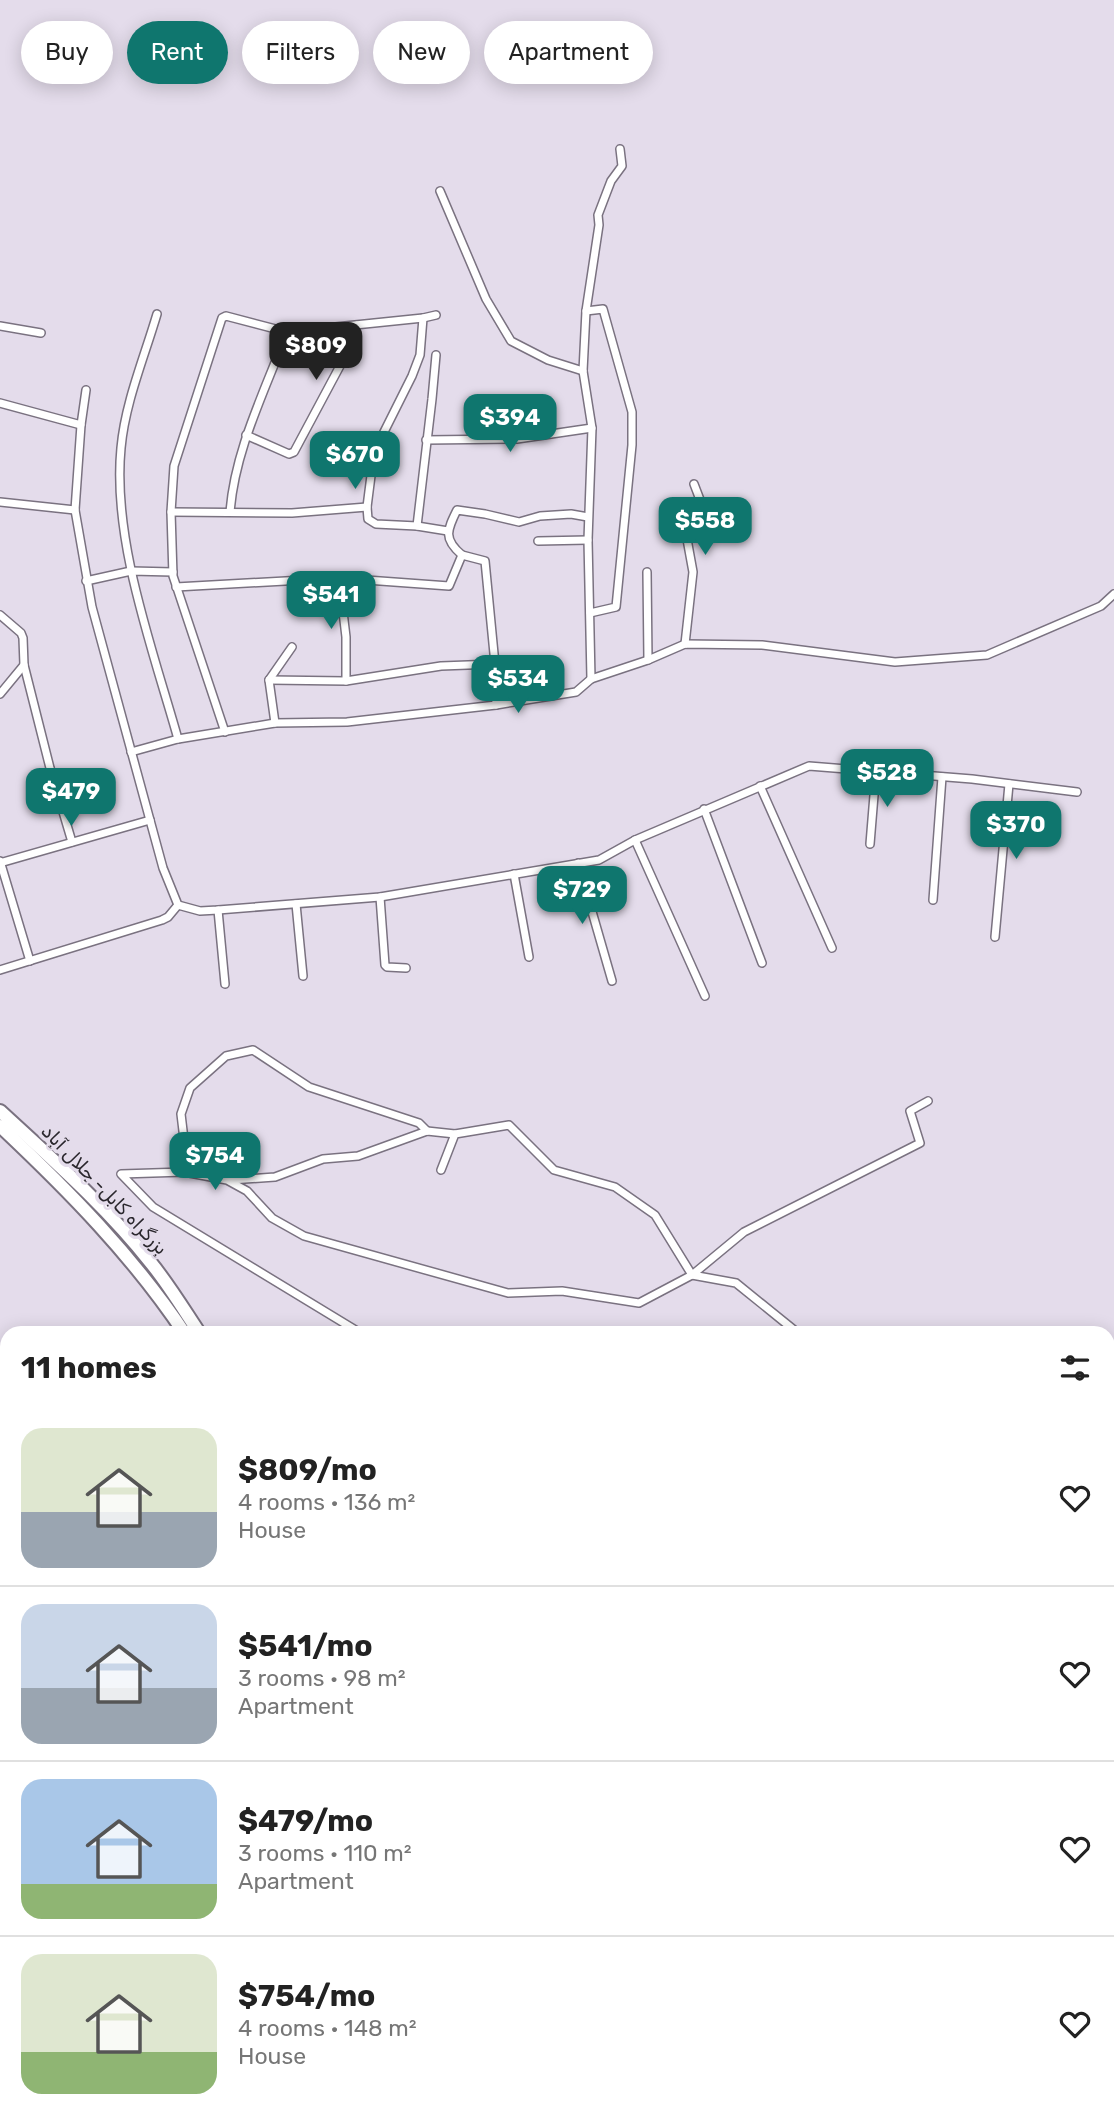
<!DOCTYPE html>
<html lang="en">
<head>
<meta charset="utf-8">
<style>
  :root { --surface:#fff; --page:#f6f6f6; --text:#222; --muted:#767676; --line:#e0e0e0; --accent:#0f766e }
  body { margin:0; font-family:Rubik,"Noto Sans Arabic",sans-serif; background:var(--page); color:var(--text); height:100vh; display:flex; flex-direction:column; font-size:26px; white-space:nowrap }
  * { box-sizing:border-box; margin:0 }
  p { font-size:23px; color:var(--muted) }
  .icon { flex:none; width:38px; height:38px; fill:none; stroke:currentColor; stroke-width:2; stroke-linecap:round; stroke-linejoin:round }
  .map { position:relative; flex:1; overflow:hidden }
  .side { position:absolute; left:0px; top:1326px; width:1115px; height:800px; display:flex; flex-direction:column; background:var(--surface); border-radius:21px 21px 0 0; box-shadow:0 4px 18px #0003 }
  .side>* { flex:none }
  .banner { position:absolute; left:21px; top:21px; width:700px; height:63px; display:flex; gap:14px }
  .price { position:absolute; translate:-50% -60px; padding:0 16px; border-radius:14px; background:var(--accent); color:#fff; font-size:23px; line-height:46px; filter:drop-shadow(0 2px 4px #0008) }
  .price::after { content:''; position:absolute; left:50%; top:42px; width:21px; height:16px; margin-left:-10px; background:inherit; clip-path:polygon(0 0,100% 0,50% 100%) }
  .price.selected { background:#222; color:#fff }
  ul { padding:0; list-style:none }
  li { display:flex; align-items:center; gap:21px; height:175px; padding:0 21px }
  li+li { border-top:2px solid var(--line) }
  li span { display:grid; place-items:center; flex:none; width:196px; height:140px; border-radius:21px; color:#555 }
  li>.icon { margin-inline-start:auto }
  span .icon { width:84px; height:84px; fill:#fffc; stroke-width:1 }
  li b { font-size:30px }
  h2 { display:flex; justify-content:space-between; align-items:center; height:84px; padding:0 21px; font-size:30px }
  .pill { padding:0 24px; border-radius:32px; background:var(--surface); box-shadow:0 4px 18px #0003; font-size:24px; line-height:63px }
  .pill.selected { background:var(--accent); color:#fff }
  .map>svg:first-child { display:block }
  .water { fill:#7cabf1 }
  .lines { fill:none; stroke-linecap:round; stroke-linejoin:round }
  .minor-casing { stroke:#7a7280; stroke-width:10 }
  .trunk-casing { stroke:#7a7280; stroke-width:16 }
  .minor { stroke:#fff; stroke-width:7 }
  .trunk { stroke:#fff; stroke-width:12 }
  .labels { text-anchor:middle; stroke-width:7; stroke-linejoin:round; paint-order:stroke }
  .street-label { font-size:19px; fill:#2a272d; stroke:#e4dceb }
</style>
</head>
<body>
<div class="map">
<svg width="1114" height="2126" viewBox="0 0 1114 2126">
  <rect width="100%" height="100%" fill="#e4dceb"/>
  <path class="water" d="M0,2063l7,11v45h24l3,7h-34z"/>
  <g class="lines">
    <g class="minor-casing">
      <g id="minor">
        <path d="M440,191l46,108 25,42 37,19 35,11"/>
        <path d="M586,311l17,-2 29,103v33l-16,162 -26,6"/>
        <path d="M157,314c-13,44 -32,89 -36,134 -9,92 32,202 57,291"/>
        <path d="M423,318l-3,37 -8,21 -38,76 -7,55 1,12 8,5 41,2 31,5"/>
        <path d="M0,326l41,7"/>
        <path d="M86,390l-5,35 -6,85 17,97 71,261 15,37 22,6 18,-1 162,-13 219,-37 36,-20 174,-74 163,13 105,13"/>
        <path d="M0,403l81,22"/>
        <path d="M246,435l43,19 5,-2 47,-88 16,-39"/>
        <path d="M426,440l91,-1 75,-11"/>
        <path d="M0,502l75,8"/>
        <path d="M171,512l121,1 75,-6"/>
        <path d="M230,512c5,-63 35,-121 57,-180"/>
        <path d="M417,526l15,-127 4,-44"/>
        <path d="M538,541l50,-1"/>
        <path d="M462,555c-19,-16 -15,-25 -5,-45l28,4 34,8 21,-6 31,-2 17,3"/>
        <path d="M647,572l1,88"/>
        <path d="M339,578l7,59v44"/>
        <path d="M86,581l45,-10 42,1"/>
        <path d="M176,587l163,-9 110,8 13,-31 23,6 10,103 1,41"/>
        <path d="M0,615l21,18 2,5 1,27 26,103 22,74"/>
        <path d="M685,644l8,-72 -6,-33c4,-10 17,-12 20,-21l-13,-34"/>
        <path d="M591,679l-3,-139 4,-112 -9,-57 3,-60 13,-86 -1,-10 13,-34 11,-15 -2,-17"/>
        <path d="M269,680l77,1 95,-15 54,-2"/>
        <path d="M0,694l24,-29"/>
        <path d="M275,723l-6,-43 23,-33"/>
        <path d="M225,732l-52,-156 -2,-64 3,-46 48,-148 4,-2 61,16 136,-14 13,-3"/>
        <path d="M131,752l47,-13 97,-16 72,-1 149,-17 80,-13 15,-13 57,-19 37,-16 77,1 133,17 92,-7 114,-49 13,-12"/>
        <path d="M760,786l72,162"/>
        <path d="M704,809l58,154"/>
        <path d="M635,840l70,156"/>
        <path d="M870,844l6,-73"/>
        <path d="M0,861l30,100"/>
        <path d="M0,863l150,-43"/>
        <path d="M578,863l34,118"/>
        <path d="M514,874l15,83"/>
        <path d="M380,897l5,68 2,2 19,1"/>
        <path d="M933,900l9,-123"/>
        <path d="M296,904l7,72"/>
        <path d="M218,910l7,74"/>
        <path d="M995,937l14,-153"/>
        <path d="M0,970l162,-50 6,-3 10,-12"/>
        <path d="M441,1170l14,-36 54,-9 45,45 61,17 40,28 37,60 52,-43 176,-89 -10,-32 18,-10"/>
        <path d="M188,1173l-7,-59 9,-26 36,-32 27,-6 56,37 110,36 8,8"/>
        <path d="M230,1180l45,-3 48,-18 35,-3 69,-25 28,3"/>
        <path d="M362,1334l-209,-127 -32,-33 63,-2 43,8 20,11 25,27 32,18 204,57 54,-2 77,12 53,-28 44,8 63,51"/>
        <path d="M0,1622l7,12"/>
        <path d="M0,1746l6,27"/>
        <path d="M0,1834l7,-1"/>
        <path d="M0,1897l7,-2"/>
        <path d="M0,1918l7,-2"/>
        <path d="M1108,1943l6,-4"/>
        <path d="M0,1979l7,-3"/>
        <path d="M0,1985l7,8"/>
        <path d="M75,2119l1,7"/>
        <path d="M236,2119v7"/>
        <path d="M352,2119l3,7"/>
        <path d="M421,2119l4,7"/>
        <path d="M493,2119l4,7"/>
        <path d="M554,2119l4,7"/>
        <path d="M313,2126l14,-7"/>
        <path d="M883,2126l1,-7"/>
        <path d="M978,2126l1,-7"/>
      </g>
    </g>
    <g class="trunk-casing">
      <g id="trunk">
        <path d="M0,1111c52,48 107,96 151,152 18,22 33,47 49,71"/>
        <path d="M0,1126c68,64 133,130 185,208"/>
        <path d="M627,2119l1,7"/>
        <path d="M641,2119l1,7"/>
      </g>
    </g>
    <use href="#minor" class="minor"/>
    <use href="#trunk" class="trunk"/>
  </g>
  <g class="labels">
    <g class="street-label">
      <text transform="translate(105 1189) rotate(46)" y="7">بزرگراه کابل- جلال آباد</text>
    </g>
  </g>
</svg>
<b class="price selected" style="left:316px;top:382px">$809</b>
<b class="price" style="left:510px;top:454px">$394</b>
<b class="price" style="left:355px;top:491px">$670</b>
<b class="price" style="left:705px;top:557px">$558</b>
<b class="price" style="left:331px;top:631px">$541</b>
<b class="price" style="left:518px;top:715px">$534</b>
<b class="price" style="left:887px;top:809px">$528</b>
<b class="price" style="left:71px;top:828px">$479</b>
<b class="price" style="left:1016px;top:861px">$370</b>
<b class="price" style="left:582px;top:926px">$729</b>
<b class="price" style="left:215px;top:1192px">$754</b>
<div class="banner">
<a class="pill">Buy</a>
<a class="pill selected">Rent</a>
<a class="pill">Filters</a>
<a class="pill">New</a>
<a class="pill">Apartment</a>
</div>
<section class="side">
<h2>11 homes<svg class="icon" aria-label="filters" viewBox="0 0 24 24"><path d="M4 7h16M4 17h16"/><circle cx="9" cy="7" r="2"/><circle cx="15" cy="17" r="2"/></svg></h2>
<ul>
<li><span style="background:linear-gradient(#dfe7d0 60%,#9aa5b1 0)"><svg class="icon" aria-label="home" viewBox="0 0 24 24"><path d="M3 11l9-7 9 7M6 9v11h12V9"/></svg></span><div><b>$809/mo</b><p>4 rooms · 136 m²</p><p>House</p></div><svg class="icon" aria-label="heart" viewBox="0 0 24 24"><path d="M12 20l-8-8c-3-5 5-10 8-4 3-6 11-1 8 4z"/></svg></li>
<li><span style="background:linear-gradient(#c9d6e8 60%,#9aa5b1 0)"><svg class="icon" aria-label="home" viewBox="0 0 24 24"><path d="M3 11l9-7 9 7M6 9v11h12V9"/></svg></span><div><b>$541/mo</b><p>3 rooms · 98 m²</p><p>Apartment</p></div><svg class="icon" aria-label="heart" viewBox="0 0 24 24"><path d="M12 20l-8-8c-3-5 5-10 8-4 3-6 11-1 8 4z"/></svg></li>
<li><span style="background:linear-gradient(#a9c7e8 75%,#8fb573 0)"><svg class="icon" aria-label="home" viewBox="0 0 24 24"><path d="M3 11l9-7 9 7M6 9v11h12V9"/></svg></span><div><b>$479/mo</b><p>3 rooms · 110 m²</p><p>Apartment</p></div><svg class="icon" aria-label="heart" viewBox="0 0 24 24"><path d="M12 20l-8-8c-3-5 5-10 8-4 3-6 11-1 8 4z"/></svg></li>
<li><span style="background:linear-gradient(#dfe7d0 70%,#8fb573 0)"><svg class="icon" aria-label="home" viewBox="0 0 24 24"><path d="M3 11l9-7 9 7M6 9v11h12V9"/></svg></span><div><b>$754/mo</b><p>4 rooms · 148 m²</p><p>House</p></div><svg class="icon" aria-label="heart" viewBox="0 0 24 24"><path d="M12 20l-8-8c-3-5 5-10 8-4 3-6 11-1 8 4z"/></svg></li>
</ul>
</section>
</div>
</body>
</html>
